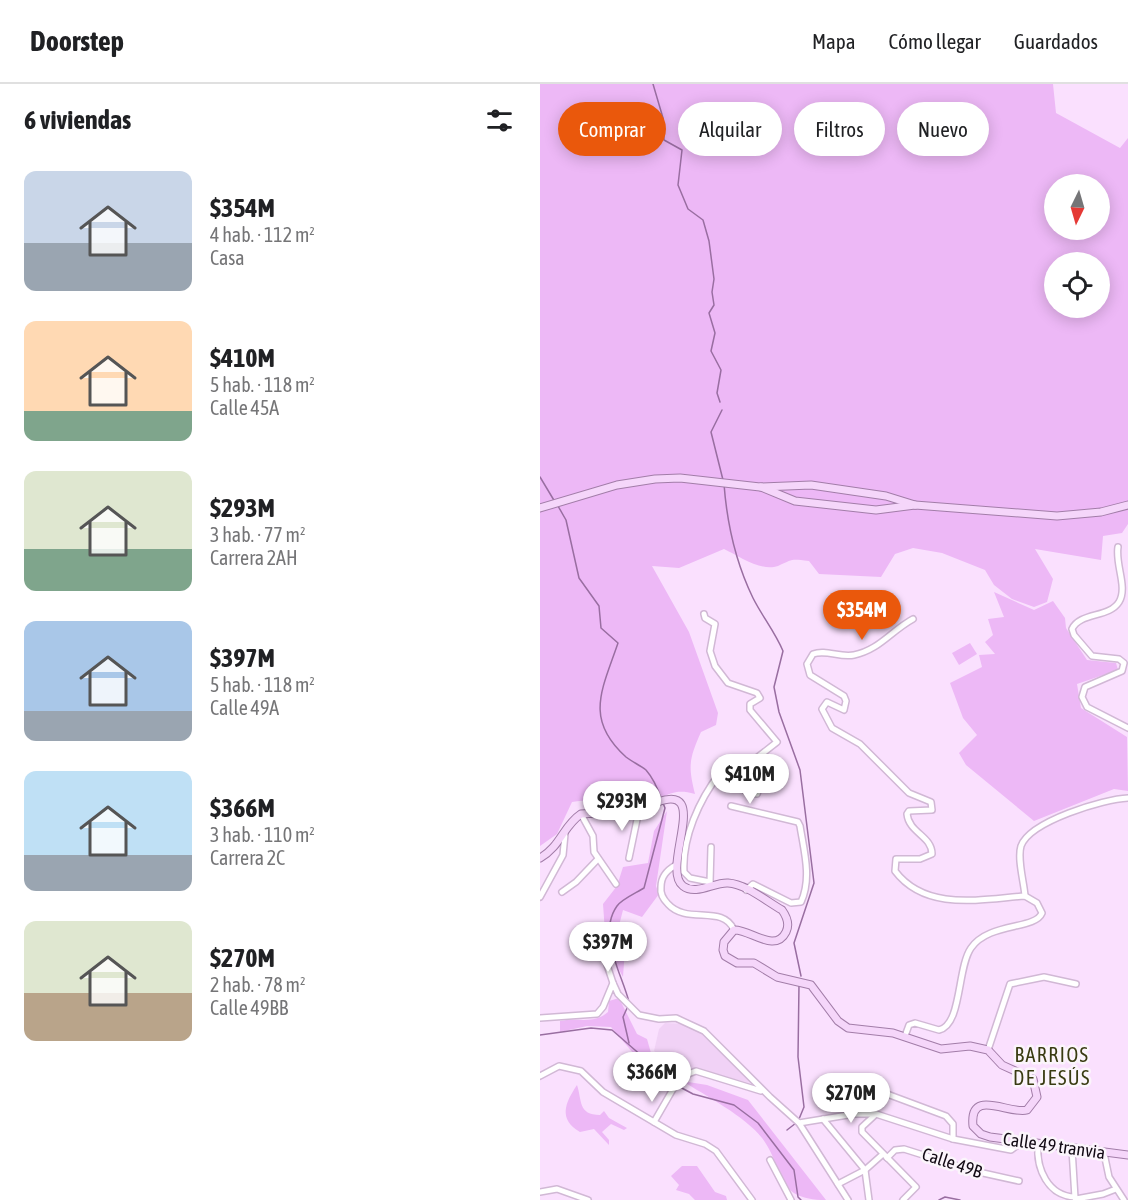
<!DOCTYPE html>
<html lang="es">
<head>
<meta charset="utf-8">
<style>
  :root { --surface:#fff; --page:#f2f2f2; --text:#202124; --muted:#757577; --line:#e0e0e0; --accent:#ea580c }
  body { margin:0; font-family:"Asap Condensed",sans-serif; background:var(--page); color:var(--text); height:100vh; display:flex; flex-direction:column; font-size:22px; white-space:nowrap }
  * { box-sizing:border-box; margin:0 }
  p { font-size:20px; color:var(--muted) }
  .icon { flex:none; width:33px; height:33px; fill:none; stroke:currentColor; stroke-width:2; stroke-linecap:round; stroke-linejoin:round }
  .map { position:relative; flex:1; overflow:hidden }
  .panel { display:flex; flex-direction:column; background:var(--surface); width:540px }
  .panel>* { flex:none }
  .top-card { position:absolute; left:18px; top:18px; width:480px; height:54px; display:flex; gap:12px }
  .needle { width:39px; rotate:185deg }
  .controls { position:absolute; left:504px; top:90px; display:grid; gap:12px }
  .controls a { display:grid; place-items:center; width:66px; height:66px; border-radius:50%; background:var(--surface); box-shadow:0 3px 15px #0003; font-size:30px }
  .price { position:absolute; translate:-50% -51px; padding:0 14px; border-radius:21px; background:#fff; color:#222; font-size:20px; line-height:39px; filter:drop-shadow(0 2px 3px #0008) }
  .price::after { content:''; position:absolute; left:50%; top:36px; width:18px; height:14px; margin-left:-9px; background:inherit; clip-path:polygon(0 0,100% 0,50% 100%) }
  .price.current { background:var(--accent); color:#fff }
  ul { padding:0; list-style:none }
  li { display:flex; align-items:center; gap:18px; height:150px; padding:0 24px }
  li span { display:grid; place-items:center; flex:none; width:168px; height:120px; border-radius:12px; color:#555 }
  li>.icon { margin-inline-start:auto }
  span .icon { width:72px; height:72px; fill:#fffc; stroke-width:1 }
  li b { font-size:26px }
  h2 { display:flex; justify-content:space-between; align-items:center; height:72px; padding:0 24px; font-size:26px }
  .chip { padding:0 21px; border-radius:27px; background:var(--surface); box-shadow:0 3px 15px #0003; font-size:21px; line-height:54px }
  .chip.current { background:var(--accent); color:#fff }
  header { display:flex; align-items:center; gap:36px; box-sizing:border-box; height:84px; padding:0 30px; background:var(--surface); border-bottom:2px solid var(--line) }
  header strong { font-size:28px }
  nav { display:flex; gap:33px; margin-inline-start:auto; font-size:21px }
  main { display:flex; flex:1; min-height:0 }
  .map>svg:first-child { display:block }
  .built { fill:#f1d2f6 }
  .green { fill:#edb8f6; fill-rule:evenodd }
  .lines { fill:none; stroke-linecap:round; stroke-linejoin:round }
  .stream { stroke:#996ea1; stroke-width:1.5 }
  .minor-casing { stroke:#d1b8d5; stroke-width:8 }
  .major-casing { stroke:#a27da8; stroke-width:9 }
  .minor { stroke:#fff; stroke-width:5 }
  .major { stroke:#f5d6fa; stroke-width:7 }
  .labels { text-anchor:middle; stroke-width:5; stroke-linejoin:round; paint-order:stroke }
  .street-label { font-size:18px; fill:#120a14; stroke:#fbf5fb }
  .neighbourhood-label { font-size:20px; letter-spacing:1.5px; fill:#393b12; stroke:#fbf5fb }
</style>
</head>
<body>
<header>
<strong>Doorstep</strong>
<nav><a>Mapa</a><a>Cómo llegar</a><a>Guardados</a></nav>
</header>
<main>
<section class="panel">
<h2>6 viviendas<svg class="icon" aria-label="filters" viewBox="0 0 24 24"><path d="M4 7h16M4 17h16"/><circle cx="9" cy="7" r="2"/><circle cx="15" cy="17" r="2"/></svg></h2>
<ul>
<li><span style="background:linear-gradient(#c9d6e8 60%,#9aa5b1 0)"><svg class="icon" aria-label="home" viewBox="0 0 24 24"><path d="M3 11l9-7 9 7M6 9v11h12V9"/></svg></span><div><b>$354M</b><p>4 hab. · 112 m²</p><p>Casa</p></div></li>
<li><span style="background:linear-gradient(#ffd9b3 75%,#7fa58c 0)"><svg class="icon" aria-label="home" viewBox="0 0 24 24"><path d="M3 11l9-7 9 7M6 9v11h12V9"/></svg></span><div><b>$410M</b><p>5 hab. · 118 m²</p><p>Calle 45A</p></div></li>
<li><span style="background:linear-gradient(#dfe7d0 65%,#7fa58c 0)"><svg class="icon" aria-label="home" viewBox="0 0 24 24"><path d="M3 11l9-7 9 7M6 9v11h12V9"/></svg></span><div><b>$293M</b><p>3 hab. · 77 m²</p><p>Carrera 2AH</p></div></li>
<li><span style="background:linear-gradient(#a9c7e8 75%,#9aa5b1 0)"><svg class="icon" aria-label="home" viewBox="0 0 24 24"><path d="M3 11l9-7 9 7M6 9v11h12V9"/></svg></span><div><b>$397M</b><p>5 hab. · 118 m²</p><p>Calle 49A</p></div></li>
<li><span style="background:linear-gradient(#bfe0f5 70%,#9aa5b1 0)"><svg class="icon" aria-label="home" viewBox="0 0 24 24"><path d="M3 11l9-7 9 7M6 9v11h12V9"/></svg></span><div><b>$366M</b><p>3 hab. · 110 m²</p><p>Carrera 2C</p></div></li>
<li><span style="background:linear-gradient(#dfe7d0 60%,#b9a48a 0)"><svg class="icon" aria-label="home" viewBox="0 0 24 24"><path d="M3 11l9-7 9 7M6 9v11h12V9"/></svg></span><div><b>$270M</b><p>2 hab. · 78 m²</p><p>Calle 49BB</p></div></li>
</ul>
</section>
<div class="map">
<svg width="588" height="1116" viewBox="0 0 588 1116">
  <rect width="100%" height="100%" fill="#fae0fe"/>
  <path class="built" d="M125,939l22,1 17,10 46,49 -77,-20 -19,-12 5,-22z"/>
  <g class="green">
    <path d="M0,0h513l3,29 64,35 8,-10v386l-6,9 -19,3 -2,24 -66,-11 18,30 -6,23 -13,5 -22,-8 -18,-14 -9,-15 -43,-17 -29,-5 -18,6 -14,23 -62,-3 -10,-13c-19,-2 -15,-2 -31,5 -17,6 -39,-10 -54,-17l-45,19 -27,-2 37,66 29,81 -2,12 -15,7c-12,27 -13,34 -6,62 -25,-7 -27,5 -49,7 -25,3 -48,-3 -74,1l-15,32 -17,12zM514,100h46v46h-46zM514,178h46v46h-46z"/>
    <path d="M454,508l40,18 19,-9 12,17 1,10 21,32 29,3 2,7 -41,14 4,24 46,29 1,54 -14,-2 -80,32 -68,-56 -7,-12 18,-18 -14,-17 -13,-35 32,-16 -3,-12 16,-1 -10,-12 8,-7 -5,-16 16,-2z"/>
    <path d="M430,559l7,11 -18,11 -7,-12z"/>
    <path d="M127,727l-11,75 3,8 -17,23 -19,-7 -9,35 11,3 -2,29 -17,-31 -3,-42 14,-18 6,-19 25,-4 6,-32z"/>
    <path d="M79,914l18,36 10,5 4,14 13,11 9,13 -7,7 -9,-3 -46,-54 -24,-1 -27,6v-11c18,-4 33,4 48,-9l1,-11z"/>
    <path d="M142,997l25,4 41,15 78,100c-53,0 -41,-32 -64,-62 -16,-21 -57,-43 -80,-57z"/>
    <path d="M37,1001c5,15 1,30 23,30l4,-4 5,7 18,10 -3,2 -13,-6 -9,8 7,8v5l-15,-16 -14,3c-22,-13 -15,-29 -3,-47z"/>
    <path d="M142,1082h15l18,26 11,4 1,4h-32l-6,-6 -13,-4 3,-5 -8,-9z"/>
  </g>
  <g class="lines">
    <g class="stream">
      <path d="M113,0l10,34 1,22 18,10 -4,35 10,24 15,11 6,21 5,38 -2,13 2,13 -5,8 6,20 -4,18 10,19 -4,23 3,9"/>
      <path d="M182,326l-11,22 12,48"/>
      <path d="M0,393l15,25"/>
      <path d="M184,400c3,40 11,77 29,114 9,18 22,34 30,53l-9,36 5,25 21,58 14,113 -20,60 7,33"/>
      <path d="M18,422l8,14 13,58 20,28 2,22 17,15c-16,47 -34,76 8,114 6,5 14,8 20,13 7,8 12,19 15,29"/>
      <path d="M259,901l-1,72 6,50 -5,12"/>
      <path d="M89,918c-7,-28 -32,-68 -12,-96 5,-7 19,-13 27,-18l21,-80 -2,-5"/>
      <path d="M88,922l-5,11 6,26"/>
      <path d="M0,951l51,-7 21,2 62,54"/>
      <path d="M138,1002l15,8 41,11 24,18 36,47 4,27 3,3"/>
      <path d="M247,1046l9,-7"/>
      <path d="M399,1116l6,-3 15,3"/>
    </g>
    <g class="minor-casing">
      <g id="minor">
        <path d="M578,463c-3,18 10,40 1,55 -10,16 -39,10 -47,27l2,6 18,21 27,3 5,4 -2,8 -37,16 -3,10 5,10 41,21"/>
        <path d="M164,530l1,4 10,6 -5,27 5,15 13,17 29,10 3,5 -10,6v6l27,32 -23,18v16l5,13 -2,5c-17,0 -23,-19 -37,-21 -21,27 -38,65 -36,99l6,6 20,4v4"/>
        <path d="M191,722l67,16 2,4c4,25 12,52 1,76l-10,1 -38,-19 -7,6"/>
        <path d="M41,730l12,22 1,16 22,32"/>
        <path d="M89,774l10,-48"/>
        <path d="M136,781c-9,5 -15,11 -15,22 -1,7 2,12 7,17 19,21 55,0 66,26"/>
        <path d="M170,798l1,-35"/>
        <path d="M22,808l14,-10 22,-23"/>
        <path d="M485,812c-1,-14 -8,-37 -4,-50 9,-25 83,-47 107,-48"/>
        <path d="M0,813l23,-42 2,-21"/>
        <path d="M64,872l9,27"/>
        <path d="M0,934l57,-4 6,-7 10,-24 5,11 21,21 20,4 17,-1 28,13 66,66 29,26 55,-9h22l77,25 58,11 11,-8"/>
        <path d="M365,952l4,-11 6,-2 24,7c23,-5 18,-62 32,-82 18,-26 64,-18 71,-35l-5,-10 -12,-7c-43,3 -99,16 -130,-25l1,-12h24l12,-5c0,-18 -23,-21 -25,-40l2,-3 23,-1 -1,-8 -22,-9 -49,-49 -28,-16 -10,-19 5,-7 17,8 2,-9 -2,-5 -34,-21 -3,-11 6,-10c13,-5 27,4 41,1 25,-5 37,-24 59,-36"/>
        <path d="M448,966l22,-66 34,-7 32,7"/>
        <path d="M0,992l19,-10 22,5 22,21 73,43 29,9 11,7 36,49"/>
        <path d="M315,1003l16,1 75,28 7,8v15"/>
        <path d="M336,1030l-14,13v5l54,55 -13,13"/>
        <path d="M283,1035l42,51 4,30"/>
        <path d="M114,1038l26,-45 16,-6 65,20"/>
        <path d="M259,1039l49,77"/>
        <path d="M498,1060c-2,25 10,52 37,53"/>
        <path d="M532,1065l3,49"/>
        <path d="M564,1069l5,24 15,23"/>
        <path d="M347,1074l8,-8 9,-1 70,22 45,10"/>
        <path d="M230,1076l21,40"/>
        <path d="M298,1100l27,-14 18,-16"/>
        <path d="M0,1108l17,-3 31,11"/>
        <path d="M536,1115l27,-5 13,-5"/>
      </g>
    </g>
    <g class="major-casing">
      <g id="major">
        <path d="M221,403l34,14 81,9 39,-5 142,11 44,-4 27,-7"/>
        <path d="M0,424l77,-23 38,-6 25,-1 80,9 51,-2 75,11 29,9"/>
        <path d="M0,774c21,-12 23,-32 41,-44 20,-3 40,6 59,-4 82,-44 18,57 43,76 13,10 31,-4 45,-3 18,1 38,18 54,27 5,7 8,14 4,22 -11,22 -36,-3 -52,-2l-10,12 -1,8 2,6 12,7h17l23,14 34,8 27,36 10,7 45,5 48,16 29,-3 18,4 14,15 31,14 4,18 -10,13c-18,5 -58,-23 -54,16l8,8 9,3 138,18"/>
      </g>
    </g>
    <use href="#minor" class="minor"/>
    <use href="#major" class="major"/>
  </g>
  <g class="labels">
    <g class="street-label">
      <text transform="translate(514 1062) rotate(8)" y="6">Calle 49 tranvia</text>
      <text transform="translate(412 1079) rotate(18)" y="6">Calle 49B</text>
    </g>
    <g class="neighbourhood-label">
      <text x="512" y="978">BARRIOS<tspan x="512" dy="23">DE JESÚS</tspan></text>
    </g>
  </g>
</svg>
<div class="controls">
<a><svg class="needle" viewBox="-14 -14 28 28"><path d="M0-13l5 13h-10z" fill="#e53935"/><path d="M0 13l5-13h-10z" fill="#757577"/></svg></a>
<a><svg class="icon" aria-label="locate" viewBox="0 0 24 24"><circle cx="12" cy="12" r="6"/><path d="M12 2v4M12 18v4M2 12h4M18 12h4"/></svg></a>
</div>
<b class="price current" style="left:322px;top:557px">$354M</b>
<b class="price" style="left:210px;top:721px">$410M</b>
<b class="price" style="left:82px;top:748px">$293M</b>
<b class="price" style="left:68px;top:889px">$397M</b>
<b class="price" style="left:112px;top:1019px">$366M</b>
<b class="price" style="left:311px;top:1040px">$270M</b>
<div class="top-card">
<a class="chip current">Comprar</a>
<a class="chip">Alquilar</a>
<a class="chip">Filtros</a>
<a class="chip">Nuevo</a>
</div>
</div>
</main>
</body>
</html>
